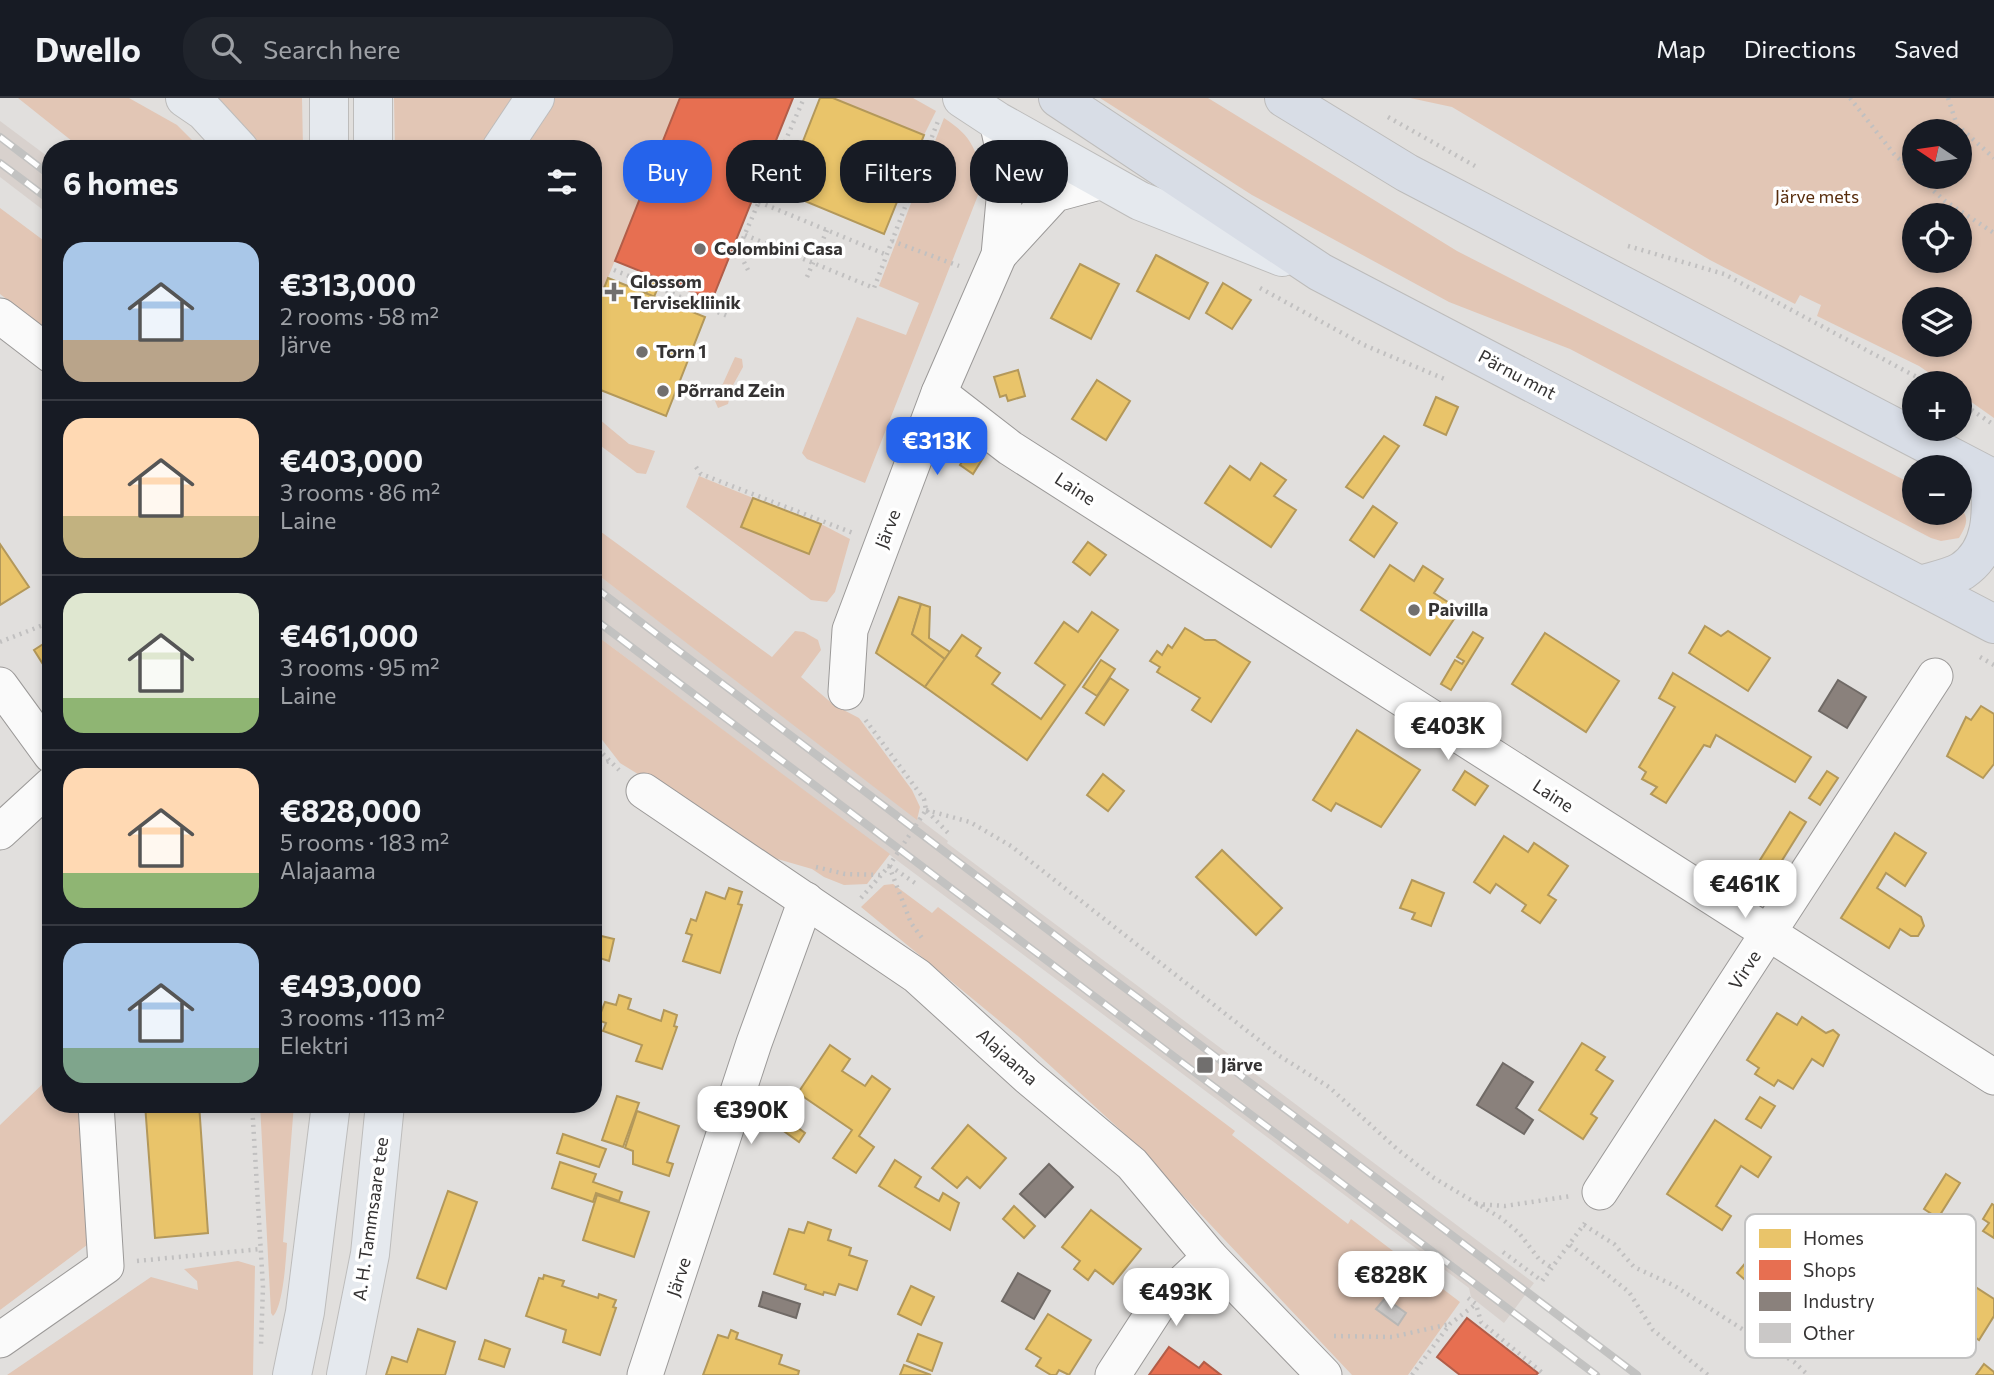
<!DOCTYPE html>
<html lang="en">
<head>
<meta charset="utf-8">
<style>
  :root { --surface:#171b24; --page:#20242c; --text:#f1f3f6; --muted:#9ea1a6; --line:#363941; --accent:#2563eb }
  body { margin:0; font-family:Commissioner,sans-serif; background:var(--page); color:var(--text); height:100vh; display:flex; flex-direction:column; font-size:26px; white-space:nowrap }
  * { box-sizing:border-box; margin:0 }
  p { font-size:23px; color:var(--muted) }
  .icon { flex:none; width:38px; height:38px; fill:none; stroke:currentColor; stroke-width:2; stroke-linecap:round; stroke-linejoin:round }
  .map { position:relative; flex:1; overflow:hidden }
  .panel { position:absolute; left:42px; top:42px; width:560px; height:973px; display:flex; flex-direction:column; background:var(--surface); border-radius:28px; box-shadow:0 4px 10px #0003 }
  .panel>* { flex:none }
  .banner { position:absolute; left:623px; top:42px; width:665px; height:63px; display:flex; gap:14px }
  .needle { width:46px; rotate:283deg }
  .controls { position:absolute; left:1902px; top:21px; display:grid; gap:14px }
  .controls a { display:grid; place-items:center; width:70px; height:70px; border-radius:50%; background:var(--surface); box-shadow:0 4px 10px #0003; font-size:35px }
  .price { position:absolute; translate:-50% -60px; padding:0 16px; border-radius:14px; background:#fff; color:#222; font-size:23px; line-height:46px; filter:drop-shadow(0 2px 4px #0008) }
  .price::after { content:''; position:absolute; left:50%; top:42px; width:21px; height:16px; margin-left:-10px; background:inherit; clip-path:polygon(0 0,100% 0,50% 100%) }
  .price.active { background:var(--accent); color:#fff }
  ul { padding:0; list-style:none }
  li { display:flex; align-items:center; gap:21px; height:175px; padding:0 21px }
  li+li { border-top:2px solid var(--line) }
  li span { display:grid; place-items:center; flex:none; width:196px; height:140px; border-radius:21px; color:#555 }
  li>.icon { margin-inline-start:auto }
  span .icon { width:84px; height:84px; fill:#fffc; stroke-width:1 }
  li b { font-size:30px }
  h2 { display:flex; justify-content:space-between; align-items:center; height:84px; padding:0 21px; font-size:30px }
  .tag { padding:0 24px; border-radius:28px; background:var(--surface); box-shadow:0 4px 10px #0003; font-size:24px; line-height:63px }
  .tag.active { background:var(--accent); color:#fff }
  header { display:flex; align-items:center; gap:42px; box-sizing:border-box; height:98px; padding:0 35px; background:var(--surface); border-bottom:2px solid var(--line) }
  header strong { font-size:33px }
  nav { display:flex; gap:38px; margin-inline-start:auto; font-size:24px }
  .search { width:490px; height:63px; background:var(--page); display:flex; align-items:center; gap:18px; box-sizing:border-box; padding:0 24px; border-radius:28px; color:var(--muted); font-size:26px }
  .map>svg:first-child { display:block }
  .built { fill:#d8d1cd }
  .green { fill:#e2c6b5; fill-rule:evenodd }
  .homes { fill:#e9c46a; stroke:#b3985a; stroke-width:2 }
  .shops { fill:#e76f51; stroke:#b25d48; stroke-width:2 }
  .industry { fill:#8a817c; stroke:#706a66; stroke-width:2 }
  .building { fill:#cac8c7; stroke:#b8b7b5; stroke-width:2 }
  .lines { fill:none; stroke-linecap:round; stroke-linejoin:round }
  .minor-casing { stroke:#9b9998; stroke-width:37 }
  .major-casing { stroke:#bdbcbb; stroke-width:40 }
  .highway-casing { stroke:#bdbcbb; stroke-width:40 }
  .path { stroke:#c1c0c0; stroke-width:4.5; stroke-dasharray:2 5; stroke-linecap:butt }
  .minor { stroke:#fafafa; stroke-width:35 }
  .major { stroke:#e5e9ee; stroke-width:38 }
  .highway { stroke:#d8dde6; stroke-width:38 }
  .rail-casing { stroke:#c2c2c1; stroke-width:8 }
  .rail { stroke:#fff; stroke-width:5; stroke-dasharray:16; stroke-linecap:butt }
  .poi-dot { fill:#716f6e; stroke:#fff; stroke-width:2.5 }
  .labels { text-anchor:middle; stroke-width:7; stroke-linejoin:round; paint-order:stroke }
  .park-label { font-size:18px; fill:#572c0c; stroke:#fff }
  .poi-label { font-size:18px; font-weight:bold; fill:#353333; stroke:#fff; text-anchor:start }
  .street-label { font-size:18px; fill:#353333; stroke:#fff }
  .key { fill:#fff; stroke:#c2c2c2; stroke-width:2 }
  .key-label { font-size:19px; fill:#353333 }
</style>
</head>
<body>
<header>
<strong>Dwello</strong>
<div class="search"><svg class="icon" aria-label="search" viewBox="0 0 24 24"><circle cx="10" cy="10" r="6"/><path d="M15 15l6 6"/></svg>Search here</div>
<nav><a>Map</a><a>Directions</a><a>Saved</a></nav>
</header>
<div class="map">
<svg width="1994" height="1277" viewBox="0 0 1994 1277">
  <rect width="100%" height="100%" fill="#e1dfdd"/>
  <g class="built">
    <path d="M0,23l51,38v57l-51,-39z"/>
    <path d="M593,473l355,270 -1,2 587,440 -30,40 -33,-26 -2,-9 -876,-655z"/>
  </g>
  <g class="green">
    <path d="M18,0h111l48,27 24,24h-119z"/>
    <path d="M210,0h92l1,51h-48z"/>
    <path d="M394,0h121l-32,51h-88z"/>
    <path d="M554,0h126l-87,217v-166h-76l25,-38z"/>
    <path d="M833,0h80l23,13 -12,24z"/>
    <path d="M1100,0h108l249,153 457,234v28h46v-4c11,8 5,19 -1,29l-18,3 -10,-3 -361,-189 -121,-47 -197,-107z"/>
    <path d="M1410,0h584v320l-34,-24v-11h-16l-25,-17 -102,-50 4,-11 -21,-10 -5,9 -85,-44 -258,-153zM1914,33h46v46h-46zM1914,117h46v46h-46zM1914,201h46v46h-46z"/>
    <path d="M944,20c29,19 34,33 38,67l-117,298 -58,-24 -5,-6 55,-136 49,18 13,-32 -40,-17z"/>
    <path d="M0,110l51,38v88l-51,-40z"/>
    <path d="M735,259l7,2 1,8 -11,20 -4,17 -10,4 -3,-7z"/>
    <path d="M593,316l36,30 26,7 -9,23 -9,-1 -44,-33z"/>
    <path d="M699,378l54,22 -11,29 67,27 12,-30 29,15 -15,53 -8,10 -16,-2 -125,-93z"/>
    <path d="M593,428l179,131 23,-26 9,1 14,8 3,10 -20,27 33,28 25,13 53,72 8,17 -3,13 -324,-249z"/>
    <path d="M593,535l297,221 -23,30 -23,1 -20,-8 -12,-8 -38,-11 -154,-95 -27,-35z"/>
    <path d="M893,786l39,29 6,-6 297,224 -3,4 116,89 3,-5 109,83 -52,73h-56l-225,-239 -108,-99 -158,-130 23,-22z"/>
    <path d="M51,978v28h28l16,135 -95,71v-185z"/>
    <path d="M260,1006h34l-11,138 4,1c-1,16 -4,64 -14,73l-2,-3z"/>
    <path d="M238,1163l17,5 -2,109h-246l144,-98 47,13 -1,-9 -13,-12z"/>
  </g>
  <g class="homes">
    <path d="M820,0h13l91,37 -40,99 -101,-42z"/>
    <path d="M773,49l23,10 -6,17 -23,-10z"/>
    <path d="M1156,157l52,28 -19,36 -52,-28z"/>
    <path d="M1080,166l39,20 -28,55 -40,-21z"/>
    <path d="M653,178l8,4 -7,17 -8,-3z"/>
    <path d="M608,180l97,39 -39,99 -73,-29v-72z"/>
    <path d="M1223,185l28,17 -19,29 -26,-16z"/>
    <path d="M1018,272l7,26 -17,5 -2,-6 -6,2 -6,-20z"/>
    <path d="M1097,282l33,21 -24,39 -34,-21z"/>
    <path d="M1436,299l22,10 -12,28 -22,-10z"/>
    <path d="M1384,338l15,10 -36,52 -17,-11z"/>
    <path d="M970,351l13,9 -10,16 -13,-9z"/>
    <path d="M1261,365l25,17 -12,16 22,14 -25,37 -66,-44 25,-37 20,14z"/>
    <path d="M753,400l68,26 -12,30 -68,-27z"/>
    <path d="M1373,408l24,17 -23,34 -24,-17z"/>
    <path d="M1088,444l18,13 -16,20 -17,-13z"/>
    <path d="M0,446l29,43 -29,18z"/>
    <path d="M1390,467l24,16 9,-15 20,13 -9,14 26,17 -30,45 -69,-45z"/>
    <path d="M899,499l22,7 -9,30 33,25 -20,28 -49,-34z"/>
    <path d="M921,506l9,3 -1,31 21,14 -5,7 -33,-25z"/>
    <path d="M1092,514l26,18 -91,130 -102,-73 37,-52 19,13 -5,8 24,17 -8,11 49,35 24,-34 -30,-22 29,-41 14,10z"/>
    <path d="M1705,528l16,10 7,-5 42,27 -22,33 -59,-38z"/>
    <path d="M1185,530l20,12h10l35,22 -39,60 -19,-12 8,-12 -43,-26 3,-5 -10,-6 7,-10 5,4 6,-10 4,3z"/>
    <path d="M1473,534l10,6 -32,52 -10,-6 14,-24 7,4 2,-3 -7,-4z"/>
    <path d="M1545,535l74,48 -33,51 -74,-48z"/>
    <path d="M51,541v38l-17,-27z"/>
    <path d="M1101,562l14,9 -18,27 -14,-9z"/>
    <path d="M1673,575l138,84 -16,25 -79,-47 -6,12 -6,-2 -38,58 -15,-9 6,-7 -15,-8 4,-7 -7,-5 36,-60 -16,-9z"/>
    <path d="M1110,580l18,12 -24,35 -18,-12z"/>
    <path d="M1981,608l13,8v50l-11,14 -36,-22 19,-39 5,3z"/>
    <path d="M1357,632l63,40 -39,57 -45,-24 -5,8 -18,-11z"/>
    <path d="M1465,673l23,15 -13,19 -22,-15z"/>
    <path d="M1827,673l11,7 -18,27 -11,-7z"/>
    <path d="M1103,676l21,17 -16,20 -21,-16z"/>
    <path d="M1790,714l16,10 -35,56 -16,-10z"/>
    <path d="M1895,735l31,20 -21,33 -19,-13 -9,15 44,29 3,9 -6,10h-7l-11,-7 -11,19 -48,-30z"/>
    <path d="M1504,738l24,16 6,-9 34,23 -20,29 8,5 -16,23 -18,-12 4,-6 -30,-21 -6,9 -16,-11z"/>
    <path d="M1222,752l60,58 -26,27 -60,-58z"/>
    <path d="M1412,782l32,13 -13,33 -19,-7 3,-6 -15,-5z"/>
    <path d="M729,790l13,4 -4,12 4,1 -22,68 -37,-12 9,-26 -6,-2 5,-14 5,2 10,-29 19,7z"/>
    <path d="M593,836l21,5 -5,22 -16,-5z"/>
    <path d="M619,897l12,4 -3,10 33,12 3,-11 13,5 -3,11 3,1 -15,42 -26,-8 6,-16 -39,-14 3,-8 -8,-3 7,-18 11,3z"/>
    <path d="M1777,915l20,12 5,-8 24,16 7,-3 6,5 -16,31 -11,-7 -19,30 -15,-9 -4,6 -19,-12 4,-6 -12,-8z"/>
    <path d="M1582,945l23,14 -9,13 17,11 -22,33 6,4 -14,21 -44,-29z"/>
    <path d="M830,947l20,14 -8,12 23,15 7,-10 18,13 -31,47 15,11 -18,26 -23,-15 19,-28 -54,-37z"/>
    <path d="M617,998l22,7 -16,44 -21,-7z"/>
    <path d="M1760,999l15,9 -14,22 -15,-9z"/>
    <path d="M145,1006h54l9,129 -53,5z"/>
    <path d="M773,1011l32,24 -6,9 -32,-23z"/>
    <path d="M637,1013l42,15 -12,36 6,2 -4,12 -36,-12v-13l-8,-3z"/>
    <path d="M1715,1022l56,37 -13,20 -17,-11 -25,40 15,10 -9,14 -55,-36z"/>
    <path d="M968,1027l38,33 -26,30 -13,-11 -10,11 -25,-20z"/>
    <path d="M563,1036l43,15 -7,18 -42,-14z"/>
    <path d="M895,1062l26,17 -6,10 24,14 4,-8 16,10 -9,27 -71,-44z"/>
    <path d="M560,1064l36,12 -3,8 29,10 -3,9 -23,-8 -3,9 -41,-14z"/>
    <path d="M1946,1076l14,9 -22,35 -14,-9z"/>
    <path d="M448,1093l29,11 -31,87 -29,-11z"/>
    <path d="M597,1097l52,17 -15,45 -51,-17z"/>
    <path d="M1992,1106l2,1v33l-11,-7 6,-8 -6,-4z"/>
    <path d="M1014,1108l21,20 -11,12 -21,-19z"/>
    <path d="M1091,1112l50,39 -28,35 -18,-14 -7,10 -14,-11 6,-8 -18,-14z"/>
    <path d="M808,1124l23,8 -3,10 23,8 -2,7 18,6 -10,29 -18,-6 -4,11 -11,-3 -1,3 -18,-6 1,-4 -32,-11 15,-45 15,4z"/>
    <path d="M1929,1159l65,42v17l-15,24 -73,-48z"/>
    <path d="M1748,1162l21,17 -11,14 -21,-18z"/>
    <path d="M544,1177l20,6 -2,5 36,12 1,-4 17,6 -3,7 3,1 -16,47 -37,-13 3,-12 -40,-14 13,-38 4,1z"/>
    <path d="M911,1188l23,11 -13,28 -23,-11z"/>
    <path d="M1048,1216l43,26 -22,35 -10,-5 -3,5h-5l-15,-9 5,-8 -15,-9z"/>
    <path d="M418,1231l37,13 -10,33h-59l6,-18 15,5z"/>
    <path d="M731,1232l7,3 -2,6 46,16 -3,9 20,7 -1,4h-95l15,-40 10,3z"/>
    <path d="M918,1236l24,9 -10,28 -25,-10z"/>
    <path d="M485,1242l25,9 -6,18 -25,-8z"/>
    <path d="M1984,1266l10,8v3h-18z"/>
    <path d="M904,1267l27,10h-31z"/>
  </g>
  <g class="shops">
    <path d="M680,0h113l-81,202 -97,-39z"/>
    <path d="M1467,1220l71,55 -2,2h-76l-23,-18z"/>
    <path d="M1169,1249l30,21 5,-6 17,13h-72z"/>
  </g>
  <g class="industry">
    <path d="M1838,582l28,17 -19,31 -28,-17z"/>
    <path d="M1503,965l30,19 -17,26 17,12 -9,14 -47,-29z"/>
    <path d="M1049,1066l24,23 -28,30 -25,-23z"/>
    <path d="M1018,1175l32,18 -16,28 -32,-18z"/>
    <path d="M763,1194l37,12 -4,14 -37,-12z"/>
  </g>
  <path class="building" d="M1385,1200l21,15 -8,12 -22,-16z"/>
  <g class="lines">
    <g class="minor-casing">
      <g id="minor">
        <path d="M999,157l56,-61 48,-13"/>
        <path d="M0,218l51,39"/>
        <path d="M939,295l71,55 984,629"/>
        <path d="M0,587l51,70"/>
        <path d="M846,594l4,-62 89,-237 60,-138 8,-88 -10,-46"/>
        <path d="M644,693l273,185 111,101 104,87 78,93 114,118"/>
        <path d="M0,734l51,-47"/>
        <path d="M1600,1094l335,-516"/>
        <path d="M0,1242l106,-74 -10,-162"/>
        <path d="M645,1277l109,-332 52,-143"/>
        <path d="M1113,1277l44,-68 53,-50"/>
      </g>
    </g>
    <g class="major-casing">
      <g id="major">
        <path d="M185,0l19,13 35,38"/>
        <path d="M329,0v51"/>
        <path d="M373,0v51"/>
        <path d="M962,0l35,23 143,80 142,56"/>
        <path d="M501,51l34,-51"/>
        <path d="M292,1277l13,-63 26,-208"/>
        <path d="M346,1277l24,-121 15,-150"/>
      </g>
    </g>
    <g class="highway-casing">
      <g id="highway">
        <path d="M1058,0l262,174 674,352"/>
        <path d="M1284,0l123,75 587,306"/>
        <path d="M1920,487c13,-4 30,-7 42,-14 32,-21 30,-60 28,-94"/>
      </g>
    </g>
    <g class="path">
      <path d="M1850,0l44,56 20,19"/>
      <path d="M1948,0l9,27 37,33"/>
      <path d="M1388,19l87,49"/>
      <path d="M1918,79l27,24 49,32"/>
      <path d="M759,104l128,53"/>
      <path d="M745,137l129,53 64,-167"/>
      <path d="M892,143l67,25"/>
      <path d="M1628,148l96,28 204,109"/>
      <path d="M614,172l116,47"/>
      <path d="M748,172l-10,-20 66,-152"/>
      <path d="M807,179l20,-47"/>
      <path d="M1260,190l104,57 83,35"/>
      <path d="M1960,304l34,23"/>
      <path d="M696,369l5,7 152,59"/>
      <path d="M0,544l51,-20"/>
      <path d="M1980,559l14,8"/>
      <path d="M593,646l26,26"/>
      <path d="M593,668l16,-5"/>
      <path d="M926,712l44,12 41,24 267,209 51,32 68,62 37,29 67,40 18,15 20,26 13,9"/>
      <path d="M927,713l24,25"/>
      <path d="M889,768l22,57 11,15"/>
      <path d="M890,768l25,17"/>
      <path d="M816,769l29,7 35,1"/>
      <path d="M861,800l28,-32 37,-56 -2,-11 -60,-81"/>
      <path d="M252,1006l11,183 -2,58"/>
      <path d="M1476,1106l29,2 66,-10"/>
      <path d="M1584,1127l30,19 20,23 39,18 121,77 14,13"/>
      <path d="M1570,1147l59,47 24,38 55,45"/>
      <path d="M1503,1154l39,29 43,-58"/>
      <path d="M137,1163l124,-12"/>
      <path d="M1468,1200l8,6 5,18 64,53"/>
      <path d="M1334,1238l58,1 58,-13"/>
      <path d="M1412,1277l38,-51 26,-20"/>
    </g>
    <use href="#minor" class="minor"/>
    <use href="#major" class="major"/>
    <use href="#highway" class="highway"/>
    <g class="rail-casing">
      <g id="rail">
        <path d="M0,39l51,39"/>
        <path d="M0,65l51,38"/>
        <path d="M593,488l1044,789"/>
        <path d="M593,520l1003,757"/>
      </g>
    </g>
    <use href="#rail" class="rail"/>
  </g>
  <g class="poi-dot">
    <circle cx="700" cy="151" r="7"/>
    <path d="M610.5 183.5h7v7h7v7h-7v7h-7v-7h-7v-7h7z"/>
    <circle cx="642" cy="254" r="7"/>
    <circle cx="663" cy="293" r="7"/>
    <circle cx="1414" cy="512" r="7"/>
    <rect x="1196" y="958" width="18" height="18" rx="3.5"/>
  </g>
  <g class="labels">
    <g class="park-label">
      <text x="1817" y="105">Järve mets</text>
    </g>
    <g class="poi-label">
      <text x="714" y="157">Colombini Casa</text>
      <text x="630" y="190">Glossom<tspan x="630" dy="21">Tervisekliinik</tspan></text>
      <text x="656" y="260">Torn 1</text>
      <text x="677" y="299">Põrrand Zein</text>
      <text x="1428" y="518">Paivilla</text>
      <text x="1221" y="973">Järve</text>
    </g>
    <g class="street-label">
      <text transform="translate(1517 277) rotate(28)" y="6">Pärnu mnt</text>
      <text transform="translate(1075 391) rotate(33)" y="6">Laine</text>
      <text transform="translate(888 431) rotate(-69)" y="6">Järve</text>
      <text transform="translate(1553 698) rotate(33)" y="6">Laine</text>
      <text transform="translate(1745 872) rotate(-57)" y="6">Virve</text>
      <text transform="translate(1007 959) rotate(42)" y="6">Alajaama</text>
      <text transform="translate(371 1121) rotate(-82)" y="6">A. H. Tammsaare tee</text>
      <text transform="translate(679 1179) rotate(-71)" y="6">Järve</text>
    </g>
  </g>
  <rect x="1745" y="1116" width="231" height="144" rx="10" class="key"/>
  <rect x="1759" y="1131" width="32" height="19" fill="#e9c46a"/>
  <rect x="1759" y="1162" width="32" height="20" fill="#e76f51"/>
  <rect x="1759" y="1194" width="32" height="19" fill="#8a817c"/>
  <rect x="1759" y="1225" width="32" height="20" fill="#cac8c7"/>
  <g class="key-label">
    <text x="1803" y="1147">Homes</text>
    <text x="1803" y="1179">Shops</text>
    <text x="1803" y="1210">Industry</text>
    <text x="1803" y="1242">Other</text>
  </g>
</svg>
<div class="controls">
<a><svg class="needle" viewBox="-14 -14 28 28"><path d="M0-13l5 13h-10z" fill="#e53935"/><path d="M0 13l5-13h-10z" fill="#9ea1a6"/></svg></a>
<a><svg class="icon" aria-label="locate" viewBox="0 0 24 24"><circle cx="12" cy="12" r="6"/><path d="M12 2v4M12 18v4M2 12h4M18 12h4"/></svg></a>
<a><svg class="icon" aria-label="layers" viewBox="0 0 24 24"><path d="M12 4l9 5-9 5-9-5zM3 14l9 5 9-5"/></svg></a>
<a>+</a>
<a>−</a>
</div>
<b class="price active" style="left:937px;top:379px">€313K</b>
<b class="price" style="left:1448px;top:664px">€403K</b>
<b class="price" style="left:1745px;top:822px">€461K</b>
<b class="price" style="left:751px;top:1048px">€390K</b>
<b class="price" style="left:1391px;top:1213px">€828K</b>
<b class="price" style="left:1176px;top:1230px">€493K</b>
<div class="banner">
<a class="tag active">Buy</a>
<a class="tag">Rent</a>
<a class="tag">Filters</a>
<a class="tag">New</a>
</div>
<section class="panel">
<h2>6 homes<svg class="icon" aria-label="filters" viewBox="0 0 24 24"><path d="M4 7h16M4 17h16"/><circle cx="9" cy="7" r="2"/><circle cx="15" cy="17" r="2"/></svg></h2>
<ul>
<li><span style="background:linear-gradient(#a9c7e8 70%,#b9a48a 0)"><svg class="icon" aria-label="home" viewBox="0 0 24 24"><path d="M3 11l9-7 9 7M6 9v11h12V9"/></svg></span><div><b>€313,000</b><p>2 rooms · 58 m²</p><p>Järve</p></div></li>
<li><span style="background:linear-gradient(#ffd9b3 70%,#c2b280 0)"><svg class="icon" aria-label="home" viewBox="0 0 24 24"><path d="M3 11l9-7 9 7M6 9v11h12V9"/></svg></span><div><b>€403,000</b><p>3 rooms · 86 m²</p><p>Laine</p></div></li>
<li><span style="background:linear-gradient(#dfe7d0 75%,#8fb573 0)"><svg class="icon" aria-label="home" viewBox="0 0 24 24"><path d="M3 11l9-7 9 7M6 9v11h12V9"/></svg></span><div><b>€461,000</b><p>3 rooms · 95 m²</p><p>Laine</p></div></li>
<li><span style="background:linear-gradient(#ffd9b3 75%,#8fb573 0)"><svg class="icon" aria-label="home" viewBox="0 0 24 24"><path d="M3 11l9-7 9 7M6 9v11h12V9"/></svg></span><div><b>€828,000</b><p>5 rooms · 183 m²</p><p>Alajaama</p></div></li>
<li><span style="background:linear-gradient(#a9c7e8 75%,#7fa58c 0)"><svg class="icon" aria-label="home" viewBox="0 0 24 24"><path d="M3 11l9-7 9 7M6 9v11h12V9"/></svg></span><div><b>€493,000</b><p>3 rooms · 113 m²</p><p>Elektri</p></div></li>
</ul>
</section>
</div>
</body>
</html>
